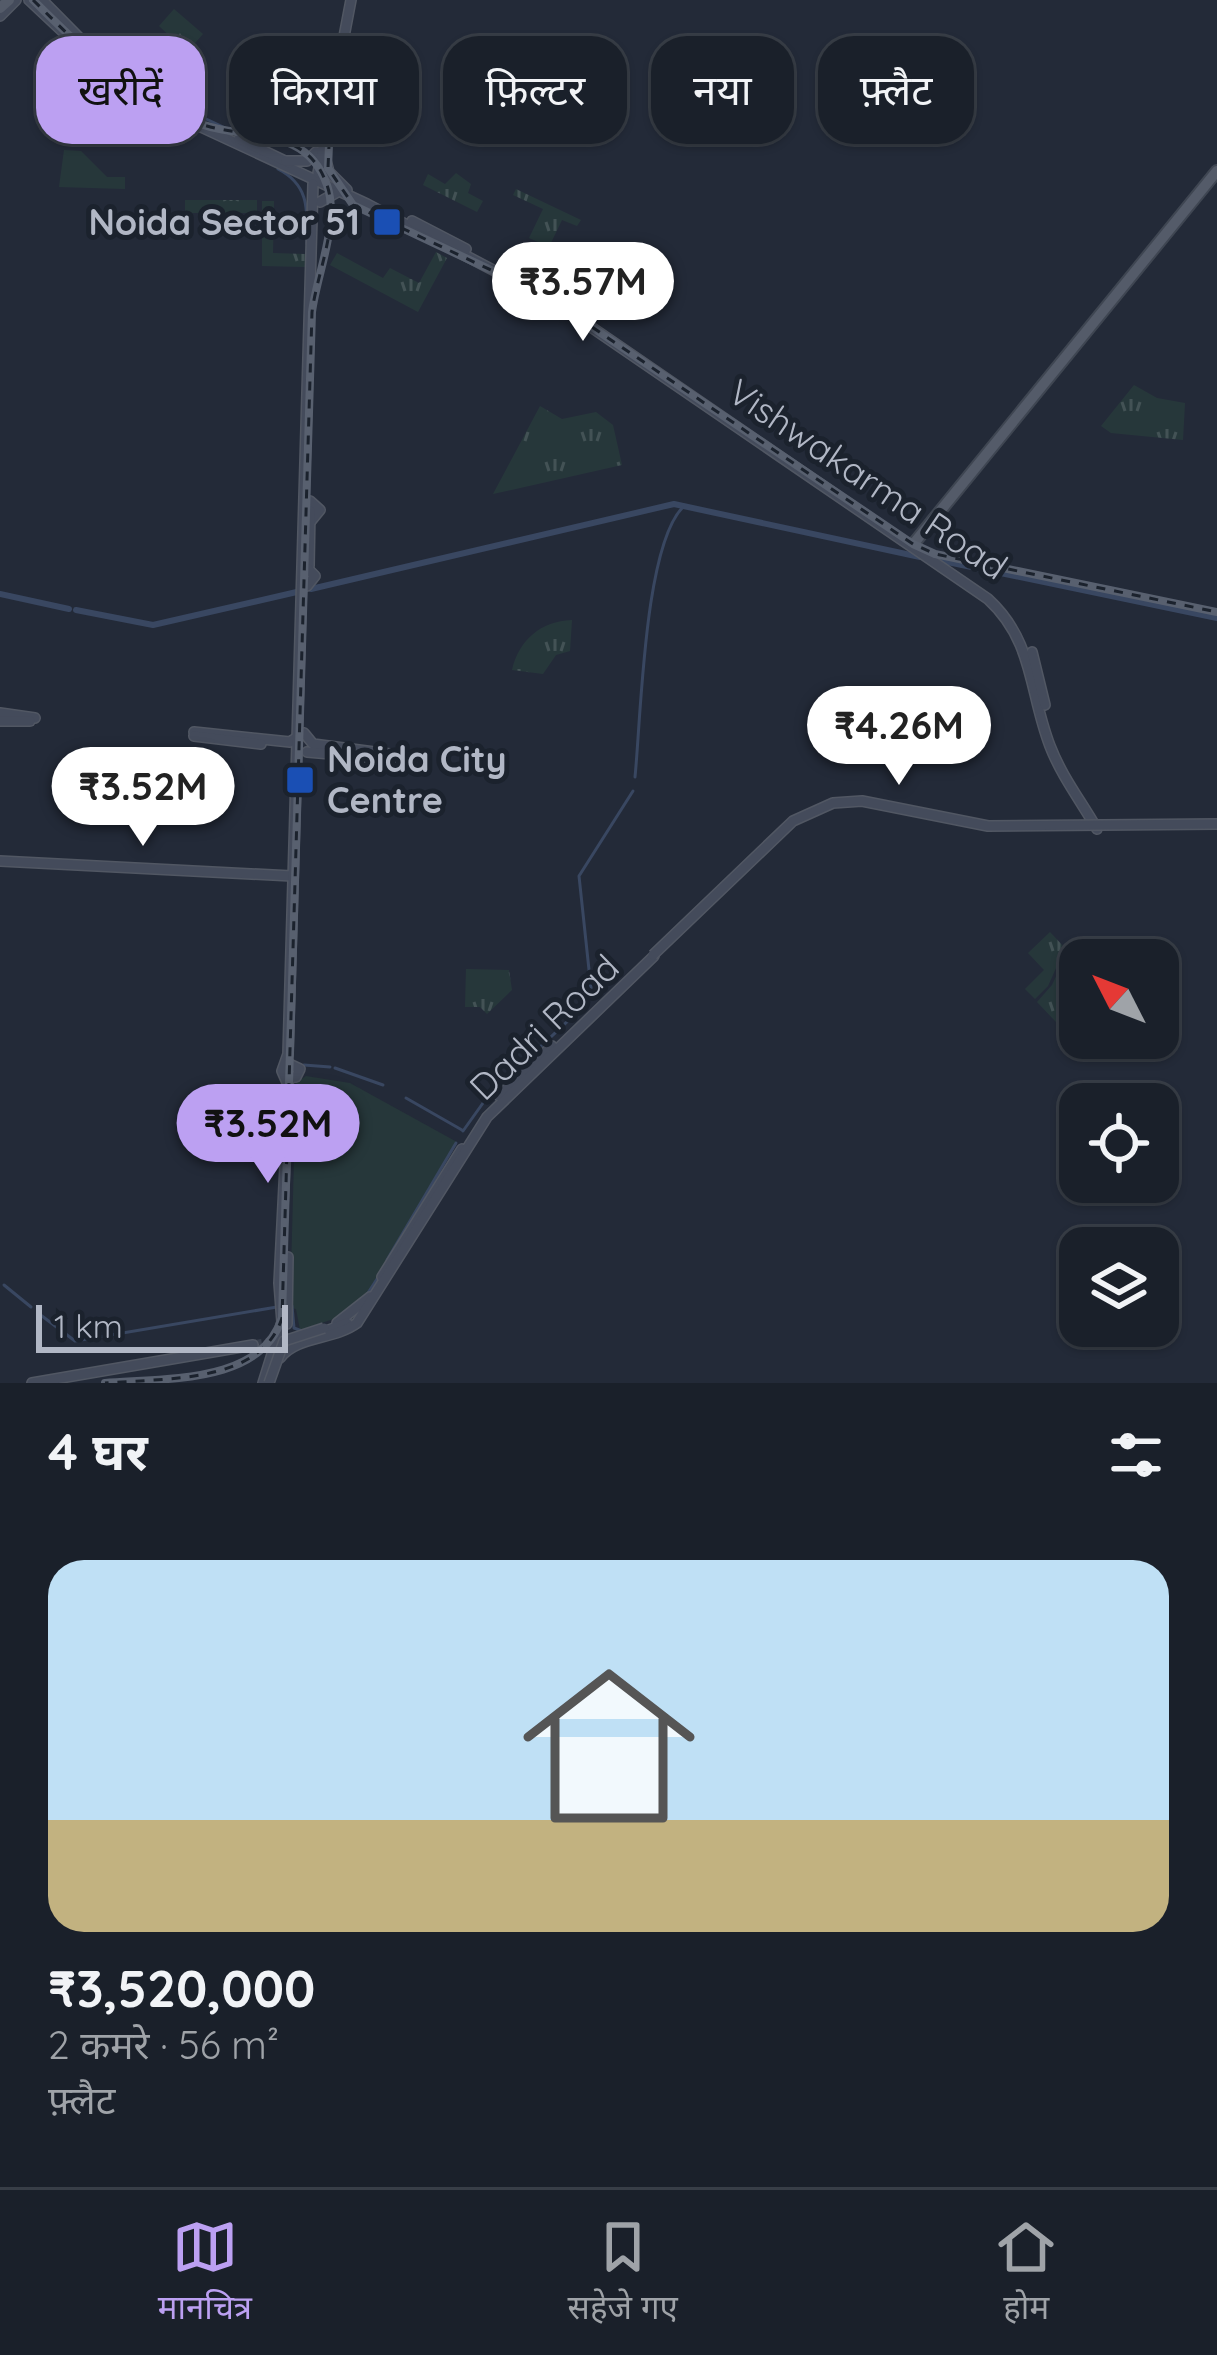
<!DOCTYPE html>
<html lang="hi">
<head>
<meta charset="utf-8">
<style>
  :root { --surface:#1a202a; --page:#232832; --text:#f1f3f6; --muted:#9fa3a8; --line:#383e47; --accent:#bca0f2 }
  body { margin:0; font-family:Quicksand,"Noto Sans Devanagari",sans-serif; background:var(--page); color:var(--text); height:100vh; display:flex; flex-direction:column; font-size:45px; white-space:nowrap }
  * { box-sizing:border-box; margin:0 }
  p { font-size:39px; color:var(--muted) }
  .icon { flex:none; width:66px; height:66px; fill:none; stroke:currentColor; stroke-width:2; stroke-linecap:round; stroke-linejoin:round }
  .map { position:relative; height:1383px; overflow:hidden }
  .details { display:flex; flex-direction:column; background:var(--surface); flex:1 }
  .details>* { flex:none }
  .top-card { position:absolute; left:36px; top:36px; width:1146px; height:108px; display:flex; gap:24px }
  .needle { width:78px; rotate:312deg }
  .fabs { position:absolute; left:1059px; top:939px; display:grid; gap:24px }
  .fabs a { display:grid; place-items:center; width:120px; height:120px; border-radius:24px; background:var(--surface); box-shadow:0 3px 9px #0004,0 0 0 3px var(--line); font-size:60px }
  .scale { position:absolute; left:36px; bottom:30px; width:252px; box-sizing:border-box; padding-left:12px; border:6px solid #b1b7c5; border-top:0; font-size:33px; line-height:42px; white-space:nowrap; color:#b1b7c5; -webkit-text-stroke:9px #1b222d; paint-order:stroke }
  .price { position:absolute; translate:-50% -102px; padding:0 27px; border-radius:42px; background:#fff; color:#222; font-size:39px; line-height:78px; filter:drop-shadow(0 3px 6px #0008) }
  .price::after { content:''; position:absolute; left:50%; top:72px; width:36px; height:27px; margin-left:-18px; background:inherit; clip-path:polygon(0 0,100% 0,50% 100%) }
  .price.active { background:var(--accent); color:#111 }
  ul { padding:0; list-style:none }
  li { display:grid; align-content:center; gap:24px; height:636px; padding:0 48px }
  li+li { border-top:3px solid var(--line) }
  li span { display:grid; place-items:center; height:372px; border-radius:36px; color:#555 }
  li>.icon { margin-inline-start:auto }
  span .icon { width:216px; height:216px; fill:#fffc; stroke-width:1 }
  li b { font-size:51px }
  h2 { display:flex; justify-content:space-between; align-items:center; height:144px; padding:0 48px; font-size:51px }
  .tag { padding:0 42px; border-radius:36px; background:var(--surface); box-shadow:0 3px 9px #0004,0 0 0 3px var(--line); font-size:42px; line-height:108px }
  .tag.active { background:var(--accent); color:#111 }
  .dock { display:flex; justify-content:space-around; align-items:center; height:168px; border-top:3px solid var(--line); background:var(--surface); font-size:33px; color:var(--muted) }
  .dock a { display:grid; justify-items:center; gap:6px }
  .dock .active { color:var(--accent) }
  .map>svg:first-child { display:block }
  .grass { fill:#26373a }
  .forest { fill:url(#forest-firs) }
  .park { fill:url(#park-tufts) }
  .lines { fill:none; stroke-linecap:round; stroke-linejoin:round }
  .stream { stroke:#394761; stroke-width:3 }
  .canal { stroke:#394761; stroke-width:6 }
  .secondary-tunnel { stroke:#383f4d; stroke-width:9; stroke-dasharray:9 4.5; stroke-linecap:butt }
  .secondary-casing { stroke:#515763; stroke-width:12 }
  .primary-casing { stroke:#3f4652; stroke-width:14 }
  .secondary { stroke:#444b5b; stroke-width:9 }
  .primary { stroke:#545b69; stroke-width:10 }
  .rail-casing { stroke:#58606f; stroke-width:8 }
  .rail { stroke:#1b222d; stroke-width:3; stroke-dasharray:9; stroke-linecap:butt }
  .secondary-bridge-casing { stroke:#515763; stroke-width:12; stroke-linecap:butt }
  .secondary-bridge { stroke:#444b5b; stroke-width:9 }
  .transit-dot { fill:#1a4fb4; stroke:#1b222d; stroke-width:4.5 }
  .labels { text-anchor:middle; stroke-width:10; stroke-linejoin:round; paint-order:stroke }
  .poi-label { font-size:36px; font-weight:bold; fill:#b1b7c5; stroke:#1b222d; text-anchor:end }
  .street-label { font-size:36px; fill:#b1b7c5; stroke:#1b222d }
</style>
</head>
<body>
<div class="map">
<svg width="1217" height="1383" viewBox="0 0 1217 1383">
  <defs>
    <pattern id="forest-firs" width="22" height="20" patternUnits="userSpaceOnUse" patternTransform="scale(3)"><rect width="22" height="20" fill="#26373a"/><path d="M5 1l3.5 6h-7zM16 11l3.5 6h-7z" fill="#435255"/></pattern>
    <pattern id="park-tufts" width="24" height="20" patternUnits="userSpaceOnUse" patternTransform="scale(3)"><rect width="24" height="20" fill="#26373a"/><path d="M3 7l-1-3M5 7V3M7 7l1-3M15 17l-1-3M17 17v-4M19 17l1-3" fill="none" stroke="#435255"/></pattern>
  </defs>
  <rect width="100%" height="100%" fill="#232a38"/>
  <path class="grass" d="M306,1076l44,7 107,59 -86,148 -28,26 -43,14 -4,-21 -6,-1 6,-225z"/>
  <path class="forest" d="M174,9l29,25 -16,18 -28,-26z"/>
  <g class="park">
    <path d="M76,49l9,9 -16,23v35l9,9 -20,-3 3,-57z"/>
    <path d="M64,150l17,1 26,26h18v12l-66,-2z"/>
    <path d="M456,173l15,11 -3,9 15,8 -6,11 -54,-27 5,-11 17,10z"/>
    <path d="M516,189l65,31 -4,6 -15,-6 -13,27 -20,-9 14,-29 -30,-14z"/>
    <rect x="185" y="200" width="72" height="13"/>
    <path d="M262,201h12l-1,52 32,1v13l-43,-1z"/>
    <path d="M436,252l11,6 -29,54 -88,-47 7,-12 46,25 7,-10 29,15z"/>
    <path d="M1134,385l23,13 28,5 -2,37 -72,-7 -10,-7z"/>
    <path d="M540,406l22,13 34,-7 17,13 9,40 -129,29z"/>
    <path d="M572,620l-2,31 -14,4 -13,19 -31,-4c7,-30 29,-49 60,-50z"/>
    <path d="M1050,932l15,16 -17,38 -13,13 -10,-10 19,-19 -16,-17z"/>
    <path d="M1068,951l12,13v32l-24,26 -19,-20 15,-17z"/>
    <path d="M466,969l43,1 3,20 -25,24 -7,-7h-15z"/>
  </g>
  <g class="lines">
    <g class="stream">
      <path d="M153,94l85,40"/>
      <path d="M278,169c33,17 29,43 29,75"/>
      <path d="M635,777c6,-59 9,-231 48,-270"/>
      <path d="M592,998l-13,-122 54,-85"/>
      <path d="M304,1065l26,2"/>
      <path d="M335,1068l48,17"/>
      <path d="M406,1098l56,32"/>
      <path d="M463,1131l25,-35 99,-93"/>
      <path d="M387,1260l69,-117"/>
      <path d="M4,1285l27,22"/>
      <path d="M366,1296l11,-17"/>
      <path d="M292,1306l2,22 8,3"/>
      <path d="M38,1313l37,28 202,-34"/>
    </g>
    <g class="canal">
      <path d="M933,559l284,59"/>
      <path d="M311,589l363,-85 246,53"/>
      <path d="M0,594l69,15"/>
      <path d="M76,610l77,15 148,-34"/>
    </g>
    <path class="secondary-tunnel" d="M253,1345l30,-5"/>
    <g class="secondary-casing">
      <g id="secondary">
        <path d="M29,0l99,93 239,111 189,99 432,296c46,42 41,93 62,147 12,31 31,55 47,83"/>
        <path d="M42,0l71,72 30,21"/>
        <path d="M0,16l16,-16"/>
        <path d="M239,139l50,24"/>
        <path d="M325,157l4,15 18,18"/>
        <path d="M286,161h21l9,-9"/>
        <path d="M318,173l33,-173"/>
        <path d="M320,202l19,-11"/>
        <path d="M412,221l54,28"/>
        <path d="M310,501l10,9 -9,11"/>
        <path d="M309,566l1,-55"/>
        <path d="M307,586l8,-10 -7,-7"/>
        <path d="M1032,652l13,53"/>
        <path d="M0,713l35,5"/>
        <path d="M0,721h30"/>
        <path d="M194,732l96,10 9,-6"/>
        <path d="M304,733l9,11 92,12"/>
        <path d="M194,736l67,8"/>
        <path d="M307,752l94,8"/>
        <path d="M0,861l292,15"/>
        <path d="M286,1078l10,-1 4,-8 -13,-6"/>
        <path d="M499,1096l53,-50"/>
        <path d="M382,1277l80,-128"/>
        <path d="M337,1323l33,-26"/>
        <path d="M287,1324l1,-67"/>
        <path d="M313,1336l34,-13"/>
        <path d="M280,1358c16,-22 54,-18 77,-35l130,-206 167,-161"/>
        <path d="M32,1383l221,-38"/>
        <path d="M263,1383l19,-61 -3,-39 10,-196 -7,-16 6,-17 25,-870"/>
      </g>
    </g>
    <g class="primary-casing">
      <g id="primary">
        <path d="M0,8l9,-8"/>
        <path d="M915,542l302,-371"/>
      </g>
    </g>
    <use href="#secondary" class="secondary"/>
    <use href="#primary" class="primary"/>
    <g class="rail-casing">
      <g id="rail">
        <path d="M33,0c53,52 90,91 160,121 48,21 112,1 134,64 13,38 -10,88 -15,127l-30,1006c-21,65 -112,60 -177,65"/>
        <path d="M330,122l-2,46 25,37 193,91 367,248 22,10 282,58"/>
      </g>
    </g>
    <use href="#rail" class="rail"/>
    <g class="secondary-bridge-casing">
      <g id="secondary-bridge">
        <path d="M653,955l140,-134 40,-18 29,-2 126,25 229,-2"/>
        <path d="M269,1383l15,-42 40,-13"/>
      </g>
    </g>
    <use href="#secondary-bridge" class="secondary-bridge"/>
  </g>
  <g class="transit-dot">
    <rect x="372" y="207" width="30" height="30" rx="6"/>
    <rect x="285" y="765" width="30" height="30" rx="6"/>
  </g>
  <g class="labels">
    <g class="poi-label">
      <text x="360" y="235">Noida Sector 51</text>
      <text x="327" y="772" text-anchor="start">Noida City<tspan x="327" dy="41">Centre</tspan></text>
    </g>
    <g class="street-label">
      <text transform="translate(868 479) rotate(34)" y="13">Vishwakarma Road</text>
      <text transform="translate(544 1027) rotate(-44)" y="13">Dadri Road</text>
    </g>
  </g>
</svg>
<div class="fabs">
<a><svg class="needle" viewBox="-14 -14 28 28"><path d="M0-13l5 13h-10z" fill="#e53935"/><path d="M0 13l5-13h-10z" fill="#9fa3a8"/></svg></a>
<a><svg class="icon" aria-label="locate" viewBox="0 0 24 24"><circle cx="12" cy="12" r="6"/><path d="M12 2v4M12 18v4M2 12h4M18 12h4"/></svg></a>
<a><svg class="icon" aria-label="layers" viewBox="0 0 24 24"><path d="M12 4l9 5-9 5-9-5zM3 14l9 5 9-5"/></svg></a>
</div>
<div class="scale">1 km</div>
<b class="price" style="left:583px;top:344px">₹3.57M</b>
<b class="price" style="left:899px;top:788px">₹4.26M</b>
<b class="price" style="left:143px;top:849px">₹3.52M</b>
<b class="price active" style="left:268px;top:1186px">₹3.52M</b>
<div class="top-card">
<a class="tag active">खरीदें</a>
<a class="tag">किराया</a>
<a class="tag">फ़िल्टर</a>
<a class="tag">नया</a>
<a class="tag">फ़्लैट</a>
</div>
</div>
<section class="details">
<h2>4 घर<svg class="icon" aria-label="filters" viewBox="0 0 24 24"><path d="M4 7h16M4 17h16"/><circle cx="9" cy="7" r="2"/><circle cx="15" cy="17" r="2"/></svg></h2>
<ul>
<li><span style="background:linear-gradient(#bfe0f5 70%,#c2b280 0)"><svg class="icon" aria-label="home" viewBox="0 0 24 24"><path d="M3 11l9-7 9 7M6 9v11h12V9"/></svg></span><div><b>₹3,520,000</b><p>2 कमरे · 56 m²</p><p>फ़्लैट</p></div></li>
</ul>
</section>
<nav class="dock">
<a class="active"><svg class="icon" aria-label="map" viewBox="0 0 24 24"><path d="M3 6l6-2 6 2 6-2v14l-6 2-6-2-6 2zM9 4v14M15 6v14"/></svg>मानचित्र</a>
<a><svg class="icon" aria-label="saved" viewBox="0 0 24 24"><path d="M7 4h10v16l-5-4-5 4z"/></svg>सहेजे गए</a>
<a><svg class="icon" aria-label="home" viewBox="0 0 24 24"><path d="M3 11l9-7 9 7M6 9v11h12V9"/></svg>होम</a>
</nav>
</body>
</html>
